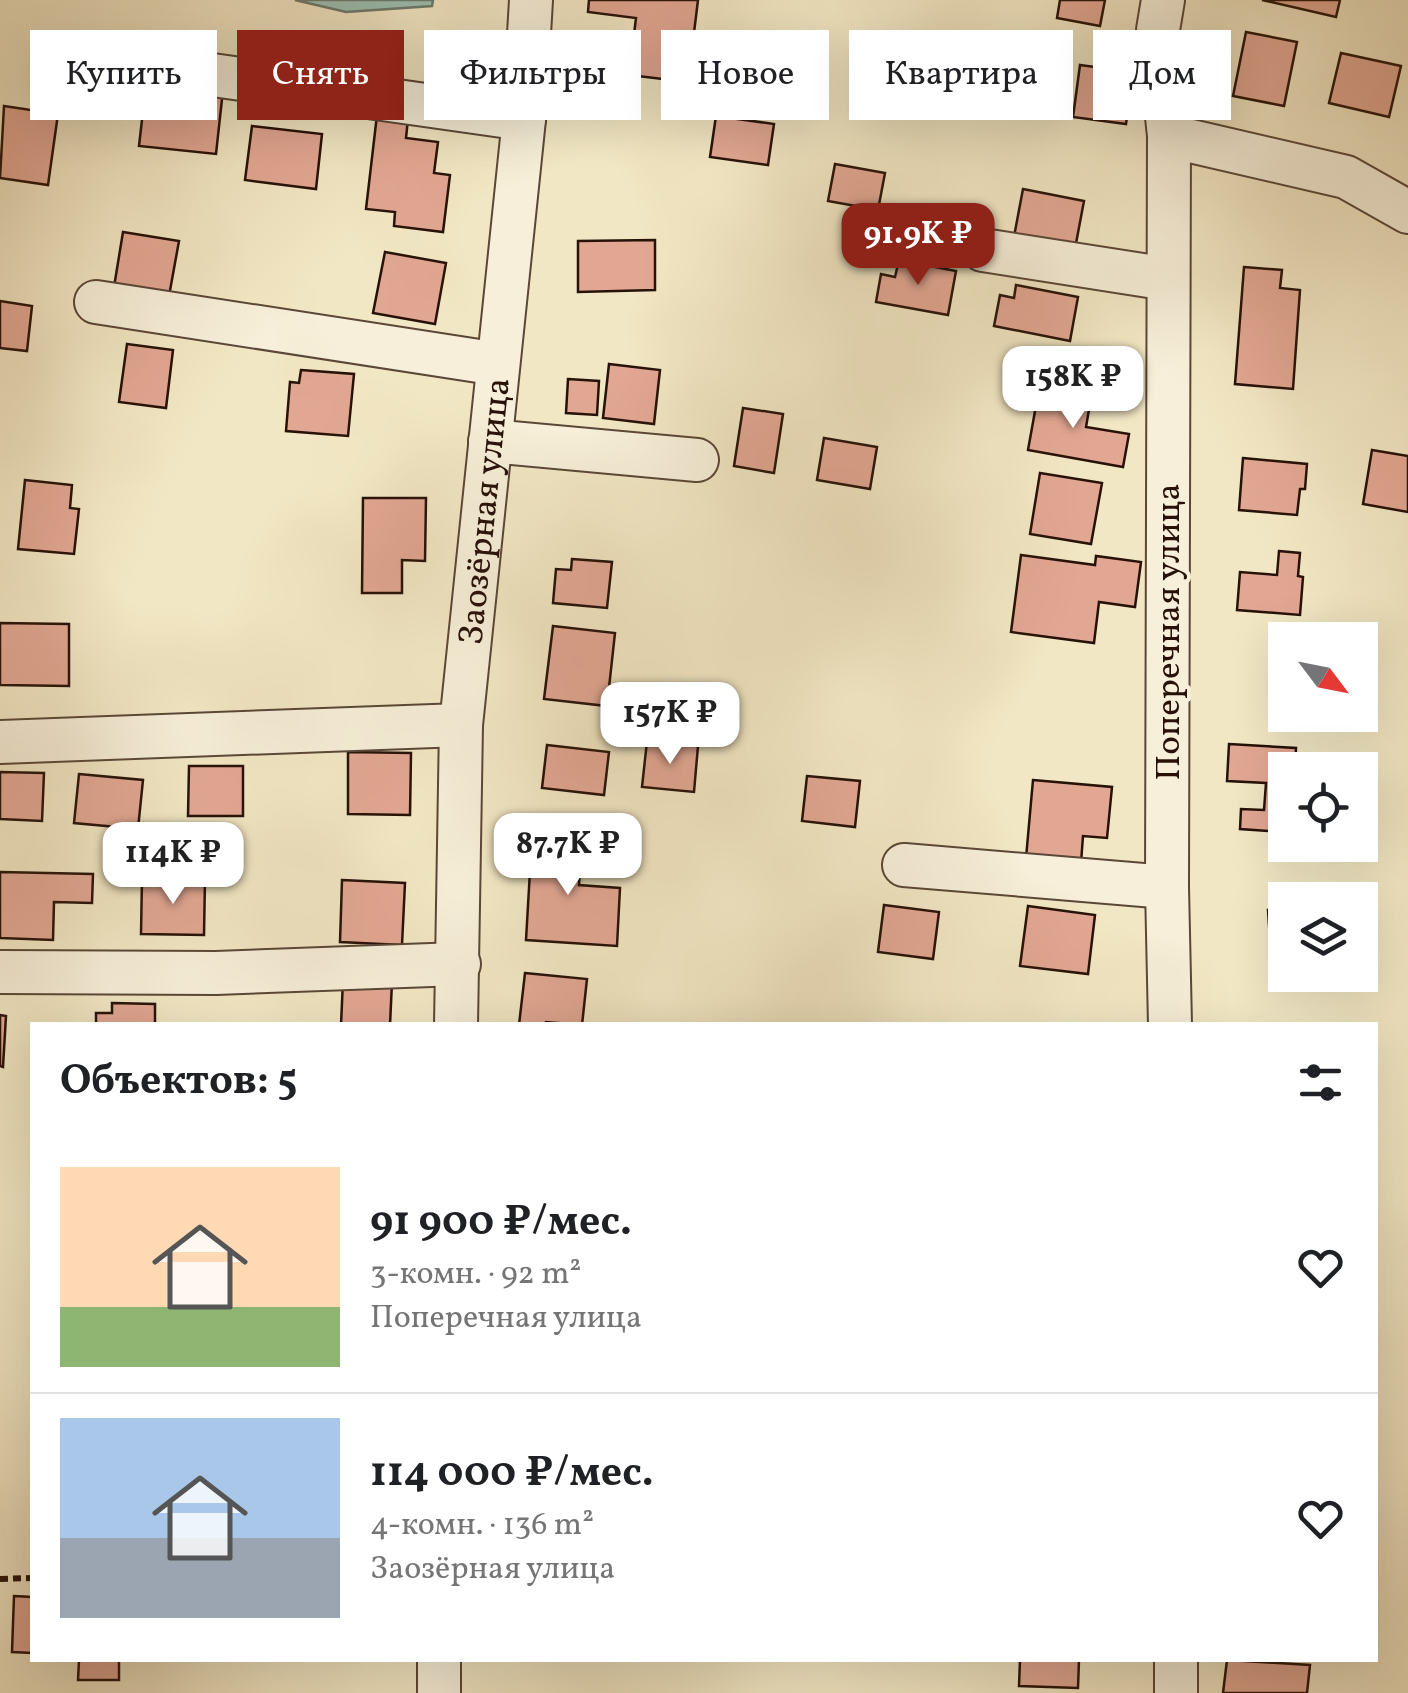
<!DOCTYPE html>
<html lang="ru">
<head>
<meta charset="utf-8">
<style>
  :root { --surface:#fff; --page:#f2f2f2; --text:#202124; --muted:#757577; --line:#e0e0e0; --accent:#8f2418 }
  body { margin:0; font-family:Vollkorn,serif; background:var(--page); color:var(--text); height:100vh; display:flex; flex-direction:column; font-size:38px; white-space:nowrap }
  * { box-sizing:border-box; margin:0 }
  p { font-size:32px; color:var(--muted) }
  .icon { flex:none; width:55px; height:55px; fill:none; stroke:currentColor; stroke-width:2; stroke-linecap:round; stroke-linejoin:round }
  .map { position:relative; flex:1; overflow:hidden }
  .sheet { position:absolute; left:30px; top:1022px; width:1348px; height:640px; display:flex; flex-direction:column; background:var(--surface); border-radius:0px; box-shadow:0 10px 40px #0002 }
  .sheet>* { flex:none }
  .top-card { position:absolute; left:30px; top:30px; width:1350px; height:90px; display:flex; gap:20px }
  .needle { width:65px; rotate:122deg }
  .tools { position:absolute; left:1268px; top:622px; display:grid; gap:20px }
  .tools a { display:grid; place-items:center; width:110px; height:110px; border-radius:0px; background:var(--surface); box-shadow:0 10px 40px #0002; font-size:50px }
  .price { position:absolute; translate:-50% -85px; padding:0 22px; border-radius:20px; background:#fff; color:#222; font-size:32px; line-height:65px; filter:drop-shadow(0 2px 5px #0008) }
  .price::after { content:''; position:absolute; left:50%; top:60px; width:30px; height:22px; margin-left:-15px; background:inherit; clip-path:polygon(0 0,100% 0,50% 100%) }
  .price.on { background:var(--accent); color:#fff }
  ul { padding:0; list-style:none }
  li { display:flex; align-items:center; gap:30px; height:250px; padding:0 30px }
  li+li { border-top:2px solid var(--line) }
  li span { display:grid; place-items:center; flex:none; width:280px; height:200px; border-radius:0px; color:#555 }
  li>.icon { margin-inline-start:auto }
  span .icon { width:120px; height:120px; fill:#fffc; stroke-width:1 }
  li b { font-size:42px }
  h2 { display:flex; justify-content:space-between; align-items:center; height:120px; padding:0 30px; font-size:42px }
  .chip { padding:0 35px; border-radius:0px; background:var(--surface); box-shadow:0 10px 40px #0002; font-size:35px; line-height:90px }
  .chip.on { background:var(--accent); color:#fff }
  .map>svg:first-child { display:block }
  .water { fill:#9bc0b3; stroke:#6d7a6f; stroke-width:2.5 }
  .building { fill:#e2a793; stroke:#271208; stroke-width:2.5 }
  .lines { fill:none; stroke-linecap:round; stroke-linejoin:round }
  .minor-casing { stroke:#5a4737; stroke-width:46 }
  .path { stroke:#271208; stroke-width:6; stroke-dasharray:8 5; stroke-linecap:butt }
  .minor { stroke:#f7efd9; stroke-width:42 }
  .labels { text-anchor:middle; stroke-width:8; stroke-linejoin:round; paint-order:stroke }
  .street-label { font-size:35px; fill:#271208; stroke:#f7efd9 }
</style>
</head>
<body>
<div class="map">
<svg width="1408" height="1693" viewBox="0 0 1408 1693">
  <rect width="100%" height="100%" fill="#f2e7c4"/>
  <filter id="stains"><feTurbulence type="fractalNoise" baseFrequency=".002" numOctaves="4"/><feColorMatrix values="0 0 0 0 .2 0 0 0 0 .09 0 0 0 0 .02 0 0 0 .5 -.17"/></filter>
  <radialGradient id="worn" r=".72"><stop offset=".6" stop-color="#630" stop-opacity="0"/><stop offset="1" stop-color="#630" stop-opacity=".3"/></radialGradient>
  <path class="water" d="M295,0h138l-1,6 -86,6z"/>
  <g class="building">
    <path d="M589,0h109l-10,82 -59,-7 7,-57 -48,-6z"/>
    <path d="M1060,0h45l-5,26 -43,-8z"/>
    <path d="M1262,0h78l-4,17z"/>
    <path d="M1246,32l51,10 -13,64 -51,-10z"/>
    <path d="M1341,53l60,13 -12,51 -60,-14z"/>
    <path d="M1080,65l53,7 -7,52 -53,-7z"/>
    <path d="M147,76l76,14 -7,64 -77,-8z"/>
    <path d="M4,106l54,8 -10,71 -48,-7z"/>
    <path d="M377,115l31,4 -2,19 32,4 -4,31 16,2 -7,57 -49,-6 1,-14 -29,-3z"/>
    <path d="M716,116l58,8 -6,41 -58,-8z"/>
    <path d="M252,126l70,8 -6,55 -71,-9z"/>
    <path d="M835,164l50,9 -7,37 -50,-9z"/>
    <path d="M1023,189l61,12 -10,53 -61,-12z"/>
    <path d="M123,232l56,9 -10,55 -55,-9z"/>
    <path d="M655,240v50l-77,2v-51z"/>
    <path d="M385,252l61,11 -11,61 -62,-11z"/>
    <path d="M899,260l57,11 -8,44 -72,-13 5,-28 14,3z"/>
    <path d="M1244,267l38,3 -2,18 20,2 -7,99 -58,-5z"/>
    <path d="M1016,285l62,12 -8,44 -76,-15 6,-31 14,3z"/>
    <path d="M0,301l32,5 -5,45 -27,-3z"/>
    <path d="M127,344l46,6 -7,58 -47,-6z"/>
    <path d="M609,364l51,6 -6,54 -51,-6z"/>
    <path d="M301,370l53,4 -6,62 -62,-5 4,-49 9,1z"/>
    <path d="M568,379l31,2 -2,34 -31,-2z"/>
    <path d="M1039,389l52,9 -5,29 43,7 -6,33 -95,-17z"/>
    <path d="M743,408l40,6 -9,59 -40,-7z"/>
    <path d="M824,438l53,9 -7,42 -53,-9z"/>
    <path d="M1372,450l36,6v56l-45,-8z"/>
    <path d="M1243,458l64,6 -2,25h-5l-3,26 -58,-5z"/>
    <path d="M1040,473l62,10 -11,61 -61,-10z"/>
    <path d="M25,480l47,5 -2,23 9,1 -5,45 -56,-5z"/>
    <path d="M363,498h63l-1,63 -23,-1v33h-40z"/>
    <path d="M1279,551l21,2 -2,23 5,1 -3,38 -63,-5 3,-38 37,3z"/>
    <path d="M1021,555l74,10 1,-9 45,6 -6,45 -36,-5 -5,41 -83,-11z"/>
    <path d="M572,559l40,3 -5,46 -54,-5 3,-34 15,1z"/>
    <path d="M0,623l69,1v62l-69,-1z"/>
    <path d="M553,626l62,7 -8,73 -63,-7z"/>
    <path d="M647,741l51,5 -4,46 -52,-5z"/>
    <path d="M1229,744l67,4 -1,22h-10v62l-45,-3 1,-20 23,1 2,-27 -39,-2z"/>
    <path d="M547,745l62,7 -5,43 -62,-7z"/>
    <path d="M348,752l63,1 -1,62 -62,-1z"/>
    <path d="M189,766h54v50h-55z"/>
    <path d="M0,772l44,1 -2,48 -42,-2z"/>
    <path d="M79,774l64,6 -5,49 -64,-6z"/>
    <path d="M807,776l53,5 -5,46 -53,-6z"/>
    <path d="M1033,780l79,7 -5,51 -24,-2 -2,27 -55,-5z"/>
    <path d="M532,836l50,4 -3,45 41,3 -3,58 -91,-6z"/>
    <path d="M0,872l93,2 -1,29 -38,-1 -1,38 -53,-2z"/>
    <path d="M142,878l63,1 -1,56 -63,-1z"/>
    <path d="M342,880l63,3 -3,62 -62,-3z"/>
    <path d="M884,905l55,7 -6,47 -55,-7z"/>
    <path d="M1028,906l67,9 -7,59 -68,-8z"/>
    <path d="M1285,909v62l-13,1 -4,-62z"/>
    <path d="M525,973l62,6 -5,46 -36,-3 -1,3h-26z"/>
    <path d="M343,980l49,2 -2,43h-49z"/>
    <path d="M112,1003l43,1v21h-59v-12h16z"/>
    <path d="M0,1015l6,1 -3,51 -3,-1z"/>
    <path d="M14,1596l18,1v56l-20,-1z"/>
    <path d="M79,1660h40v20h-41z"/>
    <path d="M1020,1660h59l-1,28 -59,-2z"/>
    <path d="M1227,1660l83,5 -3,28h-84z"/>
  </g>
  <g class="lines">
    <g class="minor-casing">
      <g id="minor">
        <path d="M1163,0l-5,30 11,106 -2,751 3,138"/>
        <path d="M64,54l460,65"/>
        <path d="M1169,136l177,41 62,35"/>
        <path d="M983,250l185,29"/>
        <path d="M96,302l402,62"/>
        <path d="M490,441l207,19"/>
        <path d="M0,742l461,-17"/>
        <path d="M904,865l263,22"/>
        <path d="M0,972l216,1 243,-9"/>
        <path id="s1" d="M456,1025l5,-300 63,-606 7,-119"/>
        <path d="M439,1660v33"/>
        <path d="M1176,1693v-33"/>
      </g>
    </g>
    <path class="path" d="M0,1579l32,-1"/>
    <use href="#minor" class="minor"/>
  </g>
  <g class="labels">
    <g class="street-label">
      <text dy="12" stroke="none"><textPath href="#s1" startOffset="515">Заозёрная улица</textPath></text>
      <text transform="translate(1167 632) rotate(-90)" y="12">Поперечная улица</text>
    </g>
  </g>
  <rect width="100%" height="100%" filter="url(#stains)"/>
  <rect width="100%" height="100%" fill="url(#worn)"/>
</svg>
<div class="tools">
<a><svg class="needle" viewBox="-14 -14 28 28"><path d="M0-13l5 13h-10z" fill="#e53935"/><path d="M0 13l5-13h-10z" fill="#757577"/></svg></a>
<a><svg class="icon" aria-label="locate" viewBox="0 0 24 24"><circle cx="12" cy="12" r="6"/><path d="M12 2v4M12 18v4M2 12h4M18 12h4"/></svg></a>
<a><svg class="icon" aria-label="layers" viewBox="0 0 24 24"><path d="M12 4l9 5-9 5-9-5zM3 14l9 5 9-5"/></svg></a>
</div>
<b class="price on" style="left:918px;top:288px">91.9K ₽</b>
<b class="price" style="left:1073px;top:431px">158K ₽</b>
<b class="price" style="left:670px;top:767px">157K ₽</b>
<b class="price" style="left:568px;top:898px">87.7K ₽</b>
<b class="price" style="left:173px;top:907px">114K ₽</b>
<div class="top-card">
<a class="chip">Купить</a>
<a class="chip on">Снять</a>
<a class="chip">Фильтры</a>
<a class="chip">Новое</a>
<a class="chip">Квартира</a>
<a class="chip">Дом</a>
</div>
<section class="sheet">
<h2>Объектов: 5<svg class="icon" aria-label="filters" viewBox="0 0 24 24"><path d="M4 7h16M4 17h16"/><circle cx="9" cy="7" r="2"/><circle cx="15" cy="17" r="2"/></svg></h2>
<ul>
<li><span style="background:linear-gradient(#ffd9b3 70%,#8fb573 0)"><svg class="icon" aria-label="home" viewBox="0 0 24 24"><path d="M3 11l9-7 9 7M6 9v11h12V9"/></svg></span><div><b>91 900 ₽/мес.</b><p>3-комн. · 92 m²</p><p>Поперечная улица</p></div><svg class="icon" aria-label="heart" viewBox="0 0 24 24"><path d="M12 20l-8-8c-3-5 5-10 8-4 3-6 11-1 8 4z"/></svg></li>
<li><span style="background:linear-gradient(#a9c7e8 60%,#9aa5b1 0)"><svg class="icon" aria-label="home" viewBox="0 0 24 24"><path d="M3 11l9-7 9 7M6 9v11h12V9"/></svg></span><div><b>114 000 ₽/мес.</b><p>4-комн. · 136 m²</p><p>Заозёрная улица</p></div><svg class="icon" aria-label="heart" viewBox="0 0 24 24"><path d="M12 20l-8-8c-3-5 5-10 8-4 3-6 11-1 8 4z"/></svg></li>
</ul>
</section>
</div>
</body>
</html>
